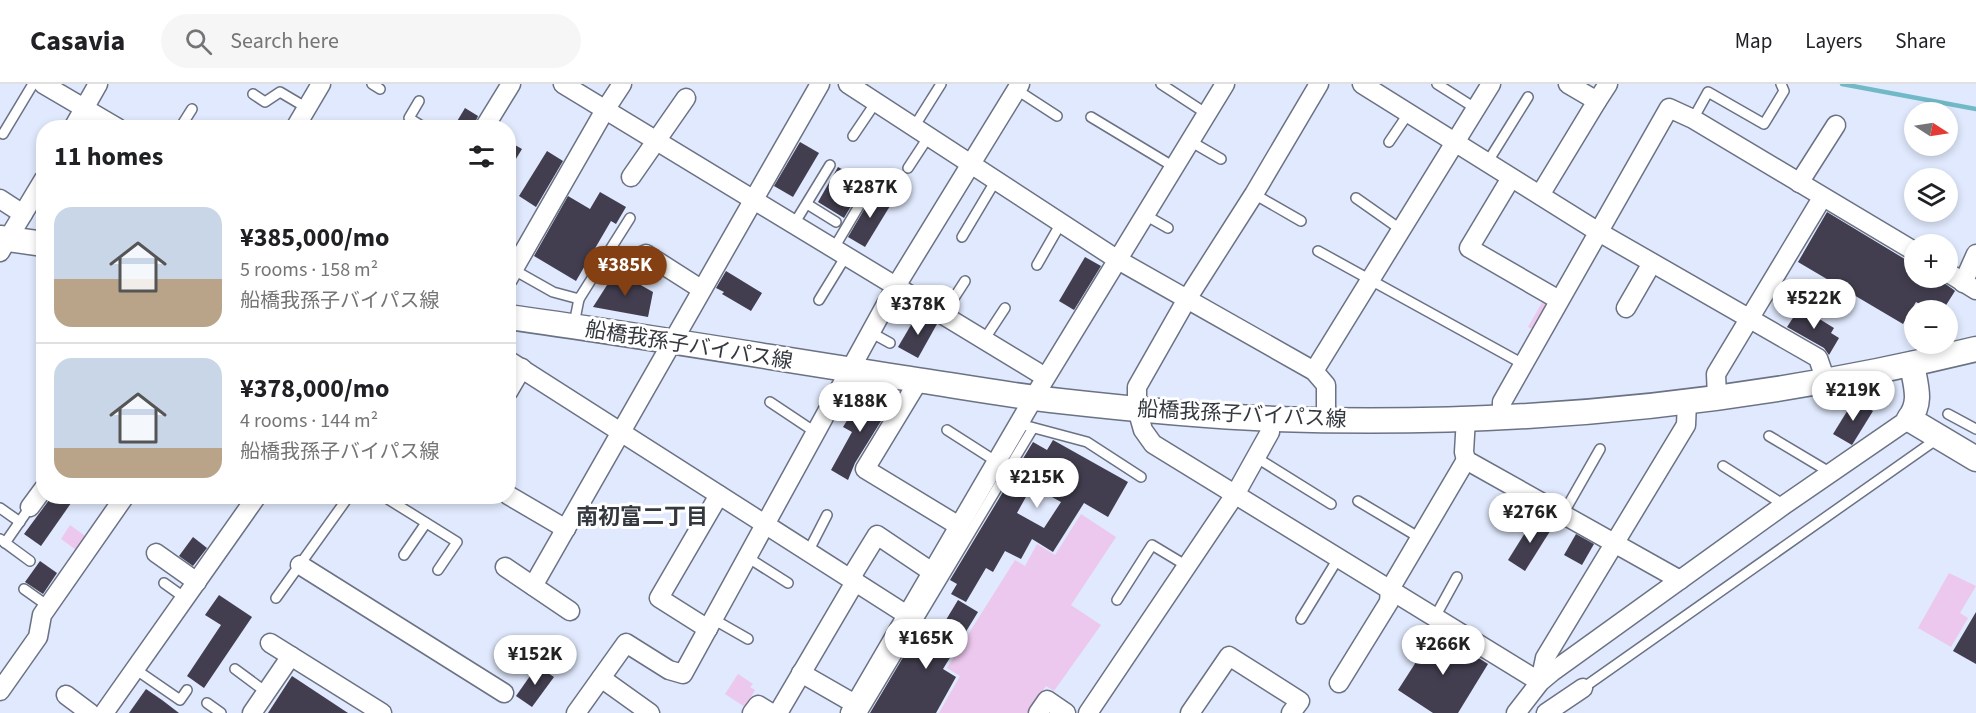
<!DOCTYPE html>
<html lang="en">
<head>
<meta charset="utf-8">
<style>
  :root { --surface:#fff; --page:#f6f6f6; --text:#202124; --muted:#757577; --line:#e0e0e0; --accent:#844013 }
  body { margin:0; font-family:"Source Sans 3","Noto Sans JP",sans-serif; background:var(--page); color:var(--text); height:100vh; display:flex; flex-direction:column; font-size:22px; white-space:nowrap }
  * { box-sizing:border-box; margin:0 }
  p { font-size:20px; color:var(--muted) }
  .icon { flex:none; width:33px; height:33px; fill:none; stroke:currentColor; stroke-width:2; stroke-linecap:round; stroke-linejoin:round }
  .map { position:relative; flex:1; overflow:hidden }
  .panel { position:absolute; left:36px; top:36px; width:480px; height:384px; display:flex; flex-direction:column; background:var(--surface); border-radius:24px; box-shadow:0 3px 9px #0003 }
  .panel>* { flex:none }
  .needle { width:39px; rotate:102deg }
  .buttons { position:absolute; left:1904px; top:18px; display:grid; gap:12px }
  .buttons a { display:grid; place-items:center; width:54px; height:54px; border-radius:50%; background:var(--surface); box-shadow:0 3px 9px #0003; font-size:30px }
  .price { position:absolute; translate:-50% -51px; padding:0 14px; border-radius:21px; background:#fff; color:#222; font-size:20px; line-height:39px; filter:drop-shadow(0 2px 3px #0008) }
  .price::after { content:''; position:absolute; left:50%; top:36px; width:18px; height:14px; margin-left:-9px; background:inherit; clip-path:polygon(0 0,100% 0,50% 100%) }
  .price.current { background:var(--accent); color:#fff }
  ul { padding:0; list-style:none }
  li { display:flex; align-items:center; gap:18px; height:150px; padding:0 18px }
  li+li { border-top:2px solid var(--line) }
  li span { display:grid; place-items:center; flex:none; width:168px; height:120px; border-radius:18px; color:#555 }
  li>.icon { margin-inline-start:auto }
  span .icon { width:72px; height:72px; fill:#fffc; stroke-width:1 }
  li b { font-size:26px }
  h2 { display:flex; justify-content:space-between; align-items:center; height:72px; padding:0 18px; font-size:26px }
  header { display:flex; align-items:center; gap:36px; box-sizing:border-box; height:84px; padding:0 30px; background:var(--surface); border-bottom:2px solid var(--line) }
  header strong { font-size:28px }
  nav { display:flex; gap:33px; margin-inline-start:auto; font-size:21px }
  .search { width:420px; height:54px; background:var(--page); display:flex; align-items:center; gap:15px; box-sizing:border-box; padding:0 21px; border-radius:33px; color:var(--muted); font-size:22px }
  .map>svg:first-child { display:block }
  .green { fill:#ecc8ee }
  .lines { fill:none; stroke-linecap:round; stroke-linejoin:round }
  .stream { stroke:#71b9c6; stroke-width:4.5 }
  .building { fill:#423e4f; fill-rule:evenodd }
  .lane-casing { stroke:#6b7284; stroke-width:12 }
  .street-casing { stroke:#6b7284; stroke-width:21 }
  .secondary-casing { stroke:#6b7284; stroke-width:27 }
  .lane { stroke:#fff; stroke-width:9 }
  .street { stroke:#fff; stroke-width:18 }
  .secondary { stroke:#fff; stroke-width:24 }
  .labels { text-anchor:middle; stroke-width:6; stroke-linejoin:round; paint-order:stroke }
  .street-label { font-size:21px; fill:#34383f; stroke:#fff }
  .neighbourhood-label { font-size:22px; font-weight:bold; fill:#34383f; stroke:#fff }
</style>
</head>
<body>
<header>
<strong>Casavia</strong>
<div class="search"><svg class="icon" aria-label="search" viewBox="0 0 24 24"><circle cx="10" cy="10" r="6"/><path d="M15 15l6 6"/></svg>Search here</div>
<nav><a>Map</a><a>Layers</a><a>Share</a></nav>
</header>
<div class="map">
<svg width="1976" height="629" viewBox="0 0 1976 629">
  <rect width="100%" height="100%" fill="#e0e9fd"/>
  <g class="green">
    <path d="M1544,215l6,8 -14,24 -8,-4z"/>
    <path d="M1081,430l35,23 -45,68 30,20 -47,66 -8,-5 -19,27h-88l21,-37 -13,-8 68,-108 10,6 12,-22 18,11z"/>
    <path d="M70,441l18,13 -9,14 -18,-13z"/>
    <path d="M1949,489l27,13 -16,27 8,5 -17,29 -33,-19z"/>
    <path d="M738,590l15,10 -3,3 5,3 -10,17 -20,-13z"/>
  </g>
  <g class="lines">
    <path class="stream" d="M1842,0l134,25"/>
  </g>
  <g class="building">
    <path d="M465,24l13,8 -5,11 -20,1z"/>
    <path d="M508,57l14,8 -14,23z"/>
    <path d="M800,58l19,11 -26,44 -19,-11z"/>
    <path d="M547,67l16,10 -27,46 -17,-11z"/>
    <path d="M838,83l24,13 -1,2 3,2 -20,34 -26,-16z"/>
    <path d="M875,107l18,10 -28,46 -17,-10z"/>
    <path d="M600,108l26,15 -10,17 -5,-3 -35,60 -42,-25 34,-60 22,13z"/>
    <path d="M1827,128l81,49 6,1v16h23l17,12 1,1 -12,19h-12l-15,-8 -13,22 -105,-62z"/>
    <path d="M1085,173l16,9 -27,44 -15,-9z"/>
    <path d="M616,187l37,21 -5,25 -55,-10z"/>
    <path d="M726,187l36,22 -11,18 -29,-17 2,-2 -8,-4z"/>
    <path d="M1800,223l34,21 -3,5 8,5 -10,17 -5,-7 -37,-21z"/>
    <path d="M918,229l19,11 -19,34 -20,-11z"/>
    <path d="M862,312l12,8 4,-7 13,8 -36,58 -7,17 -17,-10 21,-38 -9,-5z"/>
    <path d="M1854,316l19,11 -21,34 -19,-11z"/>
    <path d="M1053,356l75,42 -20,35 -24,-14 -31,49 -21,-13 -11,20 -16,-8 -12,21 -7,-4 -20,34 -15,-8 6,-10 -7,-4 83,-138 14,8zM1032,402l29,16 -17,26 -27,-15z"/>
    <path d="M52,412h24l-35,50 -17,-12z"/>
    <path d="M1535,433l17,11 -27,43 -17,-11z"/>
    <path d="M1576,450l18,10 -12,21 -18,-10z"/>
    <path d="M193,453l14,11 -14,18 -14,-10z"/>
    <path d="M40,477l17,12 -14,21 -18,-12z"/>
    <path d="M219,511l33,22 -48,71 -17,-12 34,-51 -16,-10z"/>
    <path d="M958,516l20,12 -35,57 13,8 -20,36h-66l38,-64 15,9z"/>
    <path d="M1976,528v52l-23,-13z"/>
    <path d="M1436,547l52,33 -30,49h-25l-35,-23z"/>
    <path d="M537,582l17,11 -22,30 -16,-11z"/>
    <path d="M292,592l56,37h-80z"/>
    <path d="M146,605l16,11 17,13h-50z"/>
  </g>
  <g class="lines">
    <g class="lane-casing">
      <g id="lane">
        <path d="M372,0l8,5"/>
        <path d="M1161,0l46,30"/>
        <path d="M1437,0l38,24"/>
        <path d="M1017,6l40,26"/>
        <path d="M253,10l12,8 15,-10 27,16"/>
        <path d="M419,17l-10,17 16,10"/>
        <path d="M1091,33l83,50"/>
        <path d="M1693,35l15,-27 56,32 20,-33 -3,-7"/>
        <path d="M914,43l27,-43"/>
        <path d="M180,44l12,-19"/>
        <path d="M3,50l30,-50"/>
        <path d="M853,52l23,-34"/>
        <path d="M1190,57l31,18"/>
        <path d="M1389,58l19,-28"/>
        <path d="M1487,79l41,-66"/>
        <path d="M908,84l21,-32"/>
        <path d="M1254,110l47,27"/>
        <path d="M1356,114l44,31"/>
        <path d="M807,120l29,18"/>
        <path d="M1145,131l23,13"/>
        <path d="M794,140l36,-59"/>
        <path d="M962,153l34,-57"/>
        <path d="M834,164l35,-59"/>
        <path d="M1318,167l205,113"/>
        <path d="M1037,181l24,-42"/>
        <path d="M514,186l39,22 26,7 51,-81"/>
        <path d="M819,216l27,-44"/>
        <path d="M943,231l22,-34"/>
        <path d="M574,240l5,-25"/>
        <path d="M870,248l20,11"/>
        <path d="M984,256l21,-32"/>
        <path d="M770,318l45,30"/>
        <path d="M1948,330l28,15"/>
        <path d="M1027,342l60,16 54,35"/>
        <path d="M947,346l50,32"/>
        <path d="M1769,352l62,37"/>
        <path d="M1257,374l74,46"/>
        <path d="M1723,382l61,39"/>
        <path d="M383,412l74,46 -19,28"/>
        <path d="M1358,417l62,37"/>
        <path d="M0,424l20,14"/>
        <path d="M1563,430l37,-65"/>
        <path d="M0,455l30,22"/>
        <path d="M5,459l25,-36"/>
        <path d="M808,468l19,-37"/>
        <path d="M404,471l22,-32"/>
        <path d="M747,473l41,26"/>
        <path d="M164,499l21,15"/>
        <path d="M24,505l24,17"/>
        <path d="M276,514l73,-102"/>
        <path d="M1117,516l35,-55 35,21"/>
        <path d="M1435,533l22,-40"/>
        <path d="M713,535l35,20"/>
        <path d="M1301,535l38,-62"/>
        <path d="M135,585l45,31 7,-10"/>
        <path d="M235,585l31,23"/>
        <path d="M1583,604l354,-249"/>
        <path d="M207,619l14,10"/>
        <path d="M862,629l171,-285"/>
      </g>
    </g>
    <g class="street-casing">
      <g id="street">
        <path d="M43,0l75,44"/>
        <path d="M563,0l474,288"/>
        <path d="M848,0l270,176 196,111 12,14v35"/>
        <path d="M1319,0l-65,110 -67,105 -50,88v22l6,21 10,14 387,238 5,-24 141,-233 1,-23"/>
        <path d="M1362,0l235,147 221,127 8,23"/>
        <path d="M1597,17l11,-17"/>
        <path d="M73,44l25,-44"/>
        <path d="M295,44l26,-44"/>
        <path d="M484,44l27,-44"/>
        <path d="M631,93l55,-79"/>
        <path d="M1511,94l-42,70 90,52"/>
        <path d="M1799,99l37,-58"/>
        <path d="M1540,111l57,-94 -29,-17"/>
        <path d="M0,115l23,15"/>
        <path d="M0,168l44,-73"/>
        <path d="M646,170l55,35"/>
        <path d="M1947,188l29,18"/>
        <path d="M508,195l97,-169 17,-26"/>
        <path d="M1963,199l13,-29"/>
        <path d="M1626,224l26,-45"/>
        <path d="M508,276l399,255"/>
        <path d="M1314,287l177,-287"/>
        <path d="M919,296l-54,89 94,57"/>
        <path d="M508,308l14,-24"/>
        <path d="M1717,313l-1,-23 106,-176"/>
        <path d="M1502,333v-15l167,-294 24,11 221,132"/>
        <path d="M1466,334l-2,34 2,8 214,120"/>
        <path d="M508,411l58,34"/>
        <path d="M30,423l14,-19"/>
        <path d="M156,469l41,29"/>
        <path d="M300,481l204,128"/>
        <path d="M505,483l65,44"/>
        <path d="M533,502c96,-168 191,-335 287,-502"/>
        <path d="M708,545l-49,-31 60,-103"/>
        <path d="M270,559l112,70"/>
        <path d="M801,589l54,31"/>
        <path d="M601,594l49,35"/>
        <path d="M1339,599l50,-81 1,-13 76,-129"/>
        <path d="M0,607l38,-54 4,-22 83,-119"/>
        <path d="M66,611l24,18"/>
        <path d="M104,629l153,-217"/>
        <path d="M252,629l39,-57"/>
        <path d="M576,629l50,-70 43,27 14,4 213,-388 124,-202"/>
        <path d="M752,629l6,-8 13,8"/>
        <path d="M778,629l77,-131 -2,-8 24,-39 55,37"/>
        <path d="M850,629l193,-331 182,-298"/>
        <path d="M1038,629l9,-13 19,13"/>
        <path d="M1088,629l148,-220 34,-61v-13"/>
        <path d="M1190,629l39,-57 71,45 -9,12"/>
        <path d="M1516,629l24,-31 12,-10 232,-167 125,-86"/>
        <path d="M1546,629l37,-25"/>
      </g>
    </g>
    <g class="secondary-casing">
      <g id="secondary">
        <path d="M0,154l44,6"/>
        <path d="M508,233c131,18 260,40 390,60 54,8 108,18 162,24 71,8 143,15 215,18 235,8 472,-14 701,-70"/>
        <path d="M1912,280c3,20 11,38 -3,55l67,40"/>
      </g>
    </g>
    <use href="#lane" class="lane"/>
    <use href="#street" class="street"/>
    <use href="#secondary" class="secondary"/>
  </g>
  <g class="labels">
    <g class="street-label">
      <text transform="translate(689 261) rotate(9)" y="7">船橋我孫子バイパス線</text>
      <text transform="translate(1242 330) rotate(3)" y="7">船橋我孫子バイパス線</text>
    </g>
    <g class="neighbourhood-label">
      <text x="642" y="440">南初富二丁目</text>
    </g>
  </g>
</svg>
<div class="buttons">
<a><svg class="needle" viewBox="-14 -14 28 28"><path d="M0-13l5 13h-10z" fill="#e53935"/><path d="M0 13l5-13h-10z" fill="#757577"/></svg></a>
<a><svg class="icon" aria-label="layers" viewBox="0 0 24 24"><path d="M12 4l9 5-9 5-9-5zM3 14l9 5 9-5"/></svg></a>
<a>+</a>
<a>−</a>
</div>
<b class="price" style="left:870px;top:135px">¥287K</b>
<b class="price current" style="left:625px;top:213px">¥385K</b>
<b class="price" style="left:1814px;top:246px">¥522K</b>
<b class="price" style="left:918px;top:252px">¥378K</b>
<b class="price" style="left:1853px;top:338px">¥219K</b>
<b class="price" style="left:860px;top:349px">¥188K</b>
<b class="price" style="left:1037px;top:425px">¥215K</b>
<b class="price" style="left:1530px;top:460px">¥276K</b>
<b class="price" style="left:926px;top:586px">¥165K</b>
<b class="price" style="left:1443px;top:592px">¥266K</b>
<b class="price" style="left:535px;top:602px">¥152K</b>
<section class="panel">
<h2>11 homes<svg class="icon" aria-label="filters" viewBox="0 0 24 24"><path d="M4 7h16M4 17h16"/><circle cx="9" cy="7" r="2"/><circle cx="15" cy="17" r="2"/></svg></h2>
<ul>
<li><span style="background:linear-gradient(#c9d6e8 60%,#b9a48a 0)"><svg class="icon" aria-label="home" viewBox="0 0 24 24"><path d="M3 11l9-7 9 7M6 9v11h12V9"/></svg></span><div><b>¥385,000/mo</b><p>5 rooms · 158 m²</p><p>船橋我孫子バイパス線</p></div></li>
<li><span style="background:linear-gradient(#c9d6e8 75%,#b9a48a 0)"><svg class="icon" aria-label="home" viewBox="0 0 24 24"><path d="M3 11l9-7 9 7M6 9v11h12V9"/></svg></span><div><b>¥378,000/mo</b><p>4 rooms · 144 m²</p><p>船橋我孫子バイパス線</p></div></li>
</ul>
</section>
</div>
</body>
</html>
